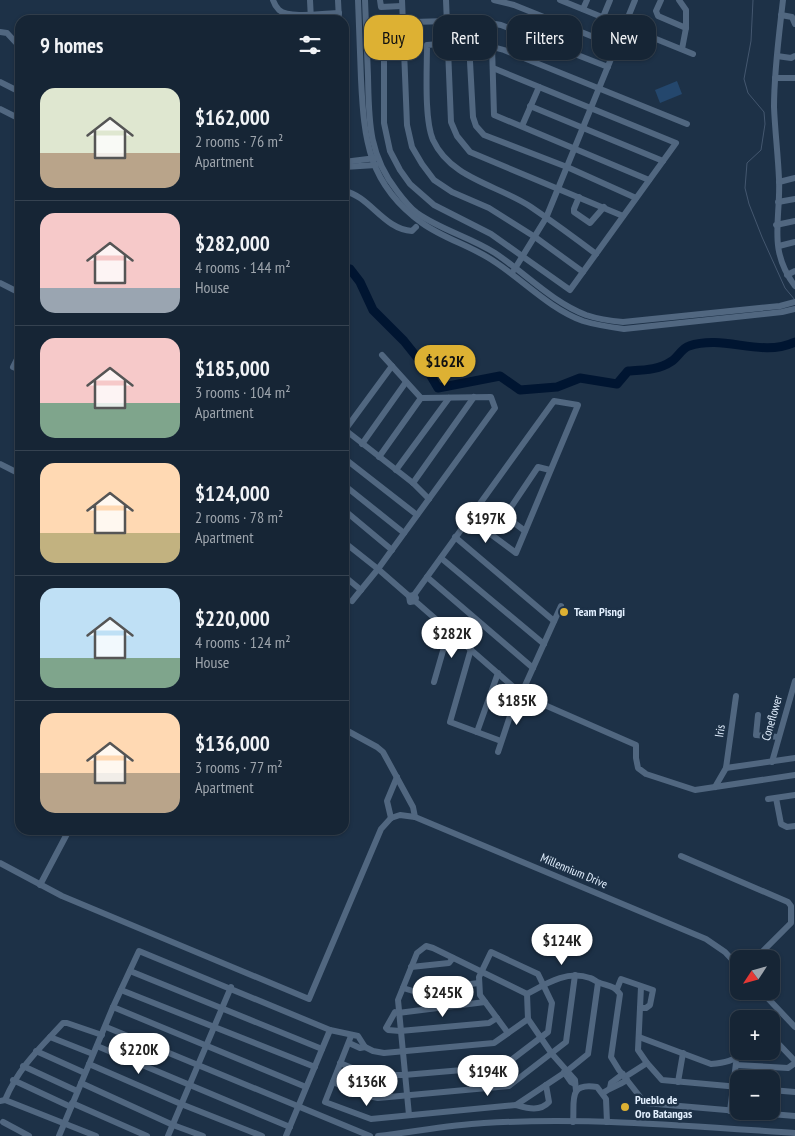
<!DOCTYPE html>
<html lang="en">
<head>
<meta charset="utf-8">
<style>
  :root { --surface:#162535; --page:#233141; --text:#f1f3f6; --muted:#9ea5ad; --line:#354250; --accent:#ddb133 }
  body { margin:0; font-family:"PT Sans Narrow",sans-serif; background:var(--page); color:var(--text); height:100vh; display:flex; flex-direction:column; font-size:19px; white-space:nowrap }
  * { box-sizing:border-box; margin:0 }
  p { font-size:16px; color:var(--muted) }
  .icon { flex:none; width:28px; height:28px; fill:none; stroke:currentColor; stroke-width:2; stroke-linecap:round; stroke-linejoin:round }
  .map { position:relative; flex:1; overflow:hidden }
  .side { position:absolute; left:15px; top:15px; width:334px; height:820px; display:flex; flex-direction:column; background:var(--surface); border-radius:15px; box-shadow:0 1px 4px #0004,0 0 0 1px var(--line) }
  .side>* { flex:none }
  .top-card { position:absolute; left:364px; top:15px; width:356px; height:45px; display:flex; gap:10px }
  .needle { width:32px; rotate:234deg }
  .tools { position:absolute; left:730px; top:950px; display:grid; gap:10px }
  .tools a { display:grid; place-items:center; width:50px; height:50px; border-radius:10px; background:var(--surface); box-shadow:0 1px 4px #0004,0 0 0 1px var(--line); font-size:25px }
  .price { position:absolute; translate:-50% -42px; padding:0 11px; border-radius:18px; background:#fff; color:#222; font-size:16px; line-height:32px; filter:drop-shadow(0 1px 2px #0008) }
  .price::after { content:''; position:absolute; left:50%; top:30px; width:15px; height:11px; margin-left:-8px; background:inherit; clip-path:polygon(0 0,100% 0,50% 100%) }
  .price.selected { background:var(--accent); color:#111 }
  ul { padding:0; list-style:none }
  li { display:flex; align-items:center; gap:15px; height:125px; padding:0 25px }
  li+li { border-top:1px solid var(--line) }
  li span { display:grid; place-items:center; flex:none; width:140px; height:100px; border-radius:15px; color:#555 }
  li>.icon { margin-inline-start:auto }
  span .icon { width:60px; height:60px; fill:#fffc; stroke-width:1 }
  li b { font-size:21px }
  h2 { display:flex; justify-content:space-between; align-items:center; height:60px; padding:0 25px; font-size:21px }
  .chip { padding:0 18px; border-radius:15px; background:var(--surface); box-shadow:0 1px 4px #0004,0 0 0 1px var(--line); font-size:18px; line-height:45px }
  .chip.selected { background:var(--accent); color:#111 }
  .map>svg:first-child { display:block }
  .green { fill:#24476d }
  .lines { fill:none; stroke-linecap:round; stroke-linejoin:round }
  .stream { stroke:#44576f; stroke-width:1 }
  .river { stroke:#001531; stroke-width:9 }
  .street { stroke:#516780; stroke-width:6 }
  .poi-dot { fill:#ddb133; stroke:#1d3147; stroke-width:2 }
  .labels { text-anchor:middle; stroke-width:5; stroke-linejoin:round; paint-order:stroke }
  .poi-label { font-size:12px; font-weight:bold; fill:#e3f0ff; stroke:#1d3147; text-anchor:start }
  .street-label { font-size:12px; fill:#e3f0ff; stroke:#1d3147 }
</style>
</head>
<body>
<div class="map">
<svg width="795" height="1136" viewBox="0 0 795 1136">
  <rect width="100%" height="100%" fill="#1d3147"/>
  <path class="green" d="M677,81l5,13 -22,9 -5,-13z"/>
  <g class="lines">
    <path class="stream" d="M753,0l-2,41 -7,38 4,14 16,19 1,12 -4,26 -14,13 -2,25 4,16 13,33 23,51 10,12"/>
    <path class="river" d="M344,268l6,1 10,13 13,28 31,31 24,30 10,17 62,-12 20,14 37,-3 23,-9 37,6 11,-13c16,-1 31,-1 44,-10 6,-4 10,-13 17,-15 36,-12 71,12 106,-4"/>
    <g class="street">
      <path d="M273,0c1,3 4,8 6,10 10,9 47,3 60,3"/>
      <path d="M310,0l1,20"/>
      <path d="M338,0l1,20"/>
      <path d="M358,0c1,27 2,53 3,79 3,61 7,105 61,144 22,16 50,23 73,39 29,19 55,47 88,59 13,4 27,6 41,8l158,-17 13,-3"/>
      <path d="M365,0c1,25 2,51 3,76 1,44 0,78 29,115 6,8 12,16 20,22 24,17 53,24 78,40 30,20 57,49 91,62 12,4 25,6 37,7l157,-16 15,-4"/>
      <path d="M380,0l1,7 21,-1"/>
      <path d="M402,0l5,125 5,22 10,17 12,16 18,12 37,16 46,29 48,35"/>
      <path d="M446,0l5,122 6,14 13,16 153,64"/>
      <path d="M494,0l20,5 102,41"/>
      <path d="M560,0l133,54"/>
      <path d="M661,0l-5,11 2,5 28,12"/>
      <path d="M679,0l7,10v18l-4,21"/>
      <path d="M783,0c-4,35 -9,71 -9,107 1,24 4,48 5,72 2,41 -12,70 16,107"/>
      <path d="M583,9l4,-9"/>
      <path d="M781,15l11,2 3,7"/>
      <path d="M603,17l7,-17"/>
      <path d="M368,23l6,3 5,-3 68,-2h31l23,4 107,42"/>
      <path d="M0,32l7,1 13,14"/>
      <path d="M403,38l-19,2v83l6,28 10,19 10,14 24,21 57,29 79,56 106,-147 -183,-75"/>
      <path d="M469,43l4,74 3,9 8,9 83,32 69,31"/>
      <path d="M492,46l2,69 155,65"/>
      <path d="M777,56l14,2 4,-2"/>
      <path d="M775,78h20"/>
      <path d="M0,82l20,10"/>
      <path d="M530,106l133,55"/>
      <path d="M0,109l20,10"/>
      <path d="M522,126l17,-39"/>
      <path d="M344,162l32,-4"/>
      <path d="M344,167l32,-2"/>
      <path d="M779,182l16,-4"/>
      <path d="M344,191c26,5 39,38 68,40l4,-4"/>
      <path d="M579,197l-5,12v3l16,11 14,-16"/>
      <path d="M778,202l17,-3"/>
      <path d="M776,225l19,-4"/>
      <path d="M779,246l16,-4"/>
      <path d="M596,254c-21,-16 -43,-32 -65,-47 -33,-22 -80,-28 -98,-67 -9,-21 -6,-71 -6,-95 27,-2 51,-3 77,5l183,74"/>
      <path d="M514,270l32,-52 89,-218"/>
      <path d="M787,275l8,-4"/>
      <path d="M0,283l20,10"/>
      <path d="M20,353l-7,14 7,3"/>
      <path d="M344,429l69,54 16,16"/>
      <path d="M345,430l47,-64"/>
      <path d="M362,444l44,-62"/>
      <path d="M379,457l42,-59"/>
      <path d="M344,458l73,57"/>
      <path d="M0,464l20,10"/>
      <path d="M396,470l53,-72"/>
      <path d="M413,483l61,-86"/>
      <path d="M344,485l60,48"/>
      <path d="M344,510l48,40"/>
      <path d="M525,531l-20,-15 33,-49 12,3"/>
      <path d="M455,537l99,84"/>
      <path d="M344,542l34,27 31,27"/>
      <path d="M441,558l103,86"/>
      <path d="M344,576l17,14"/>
      <path d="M427,577l106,91"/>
      <path d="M414,595l140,-194 24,4 -62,148 -47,-35"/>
      <path d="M352,601l26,-32 117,-161 -4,-11 -70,1 -39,-43"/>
      <path d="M415,601l-5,1 -1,-6 5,-1 2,3 -1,3 103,90"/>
      <path d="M471,649l-21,73 51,19"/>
      <path d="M434,682l15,-52"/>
      <path d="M523,690l38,-84"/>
      <path d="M524,696l1,-3 -2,-3 -5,1 -1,4 3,2 4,-1 112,49v13l2,10 8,6 49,16 100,-15"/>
      <path d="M758,715l-2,20 22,2"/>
      <path d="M344,729l33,18 6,5 30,55 2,10"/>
      <path d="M477,732l21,-59"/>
      <path d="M498,752l19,-57"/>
      <path d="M772,762l23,-81"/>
      <path d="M726,768l69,-10"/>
      <path d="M715,787l11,-19 10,-72"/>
      <path d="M776,798l5,26 6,3 8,-1"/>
      <path d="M768,799l27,-4"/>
      <path d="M391,818l9,-3 15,2 291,122 19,13 14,15"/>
      <path d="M391,818l-4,-17 10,-24"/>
      <path d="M681,856l107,46 3,4v17l-36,36"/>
      <path d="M0,863l62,33 247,103 72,-170 10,-11"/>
      <path d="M40,885l29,-55"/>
      <path d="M411,967l38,-4 4,-5"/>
      <path d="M130,971l192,78"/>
      <path d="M641,987l-3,63 9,13 15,17 77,7"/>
      <path d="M403,988l10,3 66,-8"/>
      <path d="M617,989l4,-10 32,11 -3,15 -4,3h-6"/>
      <path d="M121,990l194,77"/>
      <path d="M761,991l34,36"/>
      <path d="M527,994c20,-11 40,-24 63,-16 4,1 6,4 10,5 9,3 15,3 20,11l-9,63 8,13 26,33 150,13"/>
      <path d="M485,1002l-87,11 -3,-1 -9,16 2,2 12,1 89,-8 8,-5"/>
      <path d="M113,1007l193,80"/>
      <path d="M106,1027l264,109"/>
      <path d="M351,1036l-26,66 46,17 145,-14 51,-34 21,-17 10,-71"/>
      <path d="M771,1036l24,25"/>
      <path d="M50,1037l43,17"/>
      <path d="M639,1037l72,27c13,-1 24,-3 33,-13"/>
      <path d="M349,1043l11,5 5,-1"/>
      <path d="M97,1046l193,81"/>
      <path d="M36,1051l49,22"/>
      <path d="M340,1063l24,10 11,2h29l82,-7 24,-7 38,-29 4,-29 -14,-29 -47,-22 -12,25 1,18 28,38"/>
      <path d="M89,1064l92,40 81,32"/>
      <path d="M736,1065l52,3 7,-5"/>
      <path d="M23,1066l54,25"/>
      <path d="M564,1072l7,10 4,2"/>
      <path d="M625,1077l22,-14"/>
      <path d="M13,1080l58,27"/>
      <path d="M333,1082l31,13 14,3 131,-12 57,-44 9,-67"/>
      <path d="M678,1082l5,-29"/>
      <path d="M81,1083l92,42 30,11"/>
      <path d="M610,1088l1,-5 12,-9"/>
      <path d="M771,1090l24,2"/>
      <path d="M603,1093c8,-6 15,-7 24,-13"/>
      <path d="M5,1100c14,-33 34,-51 58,-77h4l35,12"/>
      <path d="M0,1101l5,-1 91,36"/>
      <path d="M72,1103l75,33"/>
      <path d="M516,1105c11,3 24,7 33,-3l-3,-17"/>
      <path d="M730,1111l6,-48"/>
      <path d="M409,1115l-11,-115 19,-47 9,-7 7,2 94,46 1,25 24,35 23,26 1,11"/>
      <path d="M3,1122l26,14"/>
      <path d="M573,1122c2,-20 -6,-40 24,-35l9,12 1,23"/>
      <path d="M59,1136l54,-129 26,-56 191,79 28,6 7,11 8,4 11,2 110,-10 34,-24"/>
      <path d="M168,1136l63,-149"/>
      <path d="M286,1136l44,-106"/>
      <path d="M378,1136c35,-4 71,-11 106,-13 104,-6 208,3 311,10"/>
    </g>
  </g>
  <g class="poi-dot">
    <circle cx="564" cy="612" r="5"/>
    <circle cx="625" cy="1107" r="5"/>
  </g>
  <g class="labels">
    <g class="poi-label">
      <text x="574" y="616">Team Pisngi</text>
      <text x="635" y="1104">Pueblo de<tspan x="635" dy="14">Oro Batangas</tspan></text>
    </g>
    <g class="street-label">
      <text transform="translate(772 718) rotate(-74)" y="4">Coneflower</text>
      <text transform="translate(720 731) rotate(-82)" y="4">Iris</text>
      <text transform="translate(574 871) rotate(23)" y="4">Millennium Drive</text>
    </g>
  </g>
</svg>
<div class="tools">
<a><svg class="needle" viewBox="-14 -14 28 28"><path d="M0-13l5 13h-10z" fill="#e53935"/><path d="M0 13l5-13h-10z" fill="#9ea5ad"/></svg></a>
<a>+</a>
<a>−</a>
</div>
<b class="price selected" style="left:445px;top:387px">$162K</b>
<b class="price" style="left:486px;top:544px">$197K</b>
<b class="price" style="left:452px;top:659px">$282K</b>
<b class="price" style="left:517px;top:726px">$185K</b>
<b class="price" style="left:562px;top:966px">$124K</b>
<b class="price" style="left:443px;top:1018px">$245K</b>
<b class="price" style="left:139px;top:1075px">$220K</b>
<b class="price" style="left:488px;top:1097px">$194K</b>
<b class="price" style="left:367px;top:1107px">$136K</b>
<div class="top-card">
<a class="chip selected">Buy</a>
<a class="chip">Rent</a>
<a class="chip">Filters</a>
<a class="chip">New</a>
</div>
<section class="side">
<h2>9 homes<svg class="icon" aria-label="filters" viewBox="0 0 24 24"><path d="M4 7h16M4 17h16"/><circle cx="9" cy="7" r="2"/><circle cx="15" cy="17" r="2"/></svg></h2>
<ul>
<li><span style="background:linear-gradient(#dfe7d0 65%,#b9a48a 0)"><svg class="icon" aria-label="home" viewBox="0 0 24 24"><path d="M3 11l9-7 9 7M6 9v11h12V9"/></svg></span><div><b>$162,000</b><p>2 rooms · 76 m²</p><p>Apartment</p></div></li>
<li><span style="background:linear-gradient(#f6c9c9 75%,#9aa5b1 0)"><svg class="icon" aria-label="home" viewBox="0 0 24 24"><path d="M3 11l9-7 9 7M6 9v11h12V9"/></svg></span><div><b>$282,000</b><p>4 rooms · 144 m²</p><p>House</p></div></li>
<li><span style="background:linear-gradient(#f6c9c9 65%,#7fa58c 0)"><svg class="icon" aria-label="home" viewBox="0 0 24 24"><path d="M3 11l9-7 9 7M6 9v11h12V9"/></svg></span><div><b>$185,000</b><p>3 rooms · 104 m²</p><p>Apartment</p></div></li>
<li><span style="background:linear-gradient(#ffd9b3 70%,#c2b280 0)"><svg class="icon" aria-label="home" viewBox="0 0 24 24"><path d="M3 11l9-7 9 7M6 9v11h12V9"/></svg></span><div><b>$124,000</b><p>2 rooms · 78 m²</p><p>Apartment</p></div></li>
<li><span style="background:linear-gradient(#bfe0f5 70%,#7fa58c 0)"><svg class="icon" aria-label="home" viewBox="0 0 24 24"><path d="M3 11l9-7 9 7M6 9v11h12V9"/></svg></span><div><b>$220,000</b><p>4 rooms · 124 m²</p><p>House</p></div></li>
<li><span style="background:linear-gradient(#ffd9b3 60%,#b9a48a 0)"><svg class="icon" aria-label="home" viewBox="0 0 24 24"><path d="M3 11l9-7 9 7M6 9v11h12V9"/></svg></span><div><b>$136,000</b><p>3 rooms · 77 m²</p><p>Apartment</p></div></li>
</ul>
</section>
</div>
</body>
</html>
